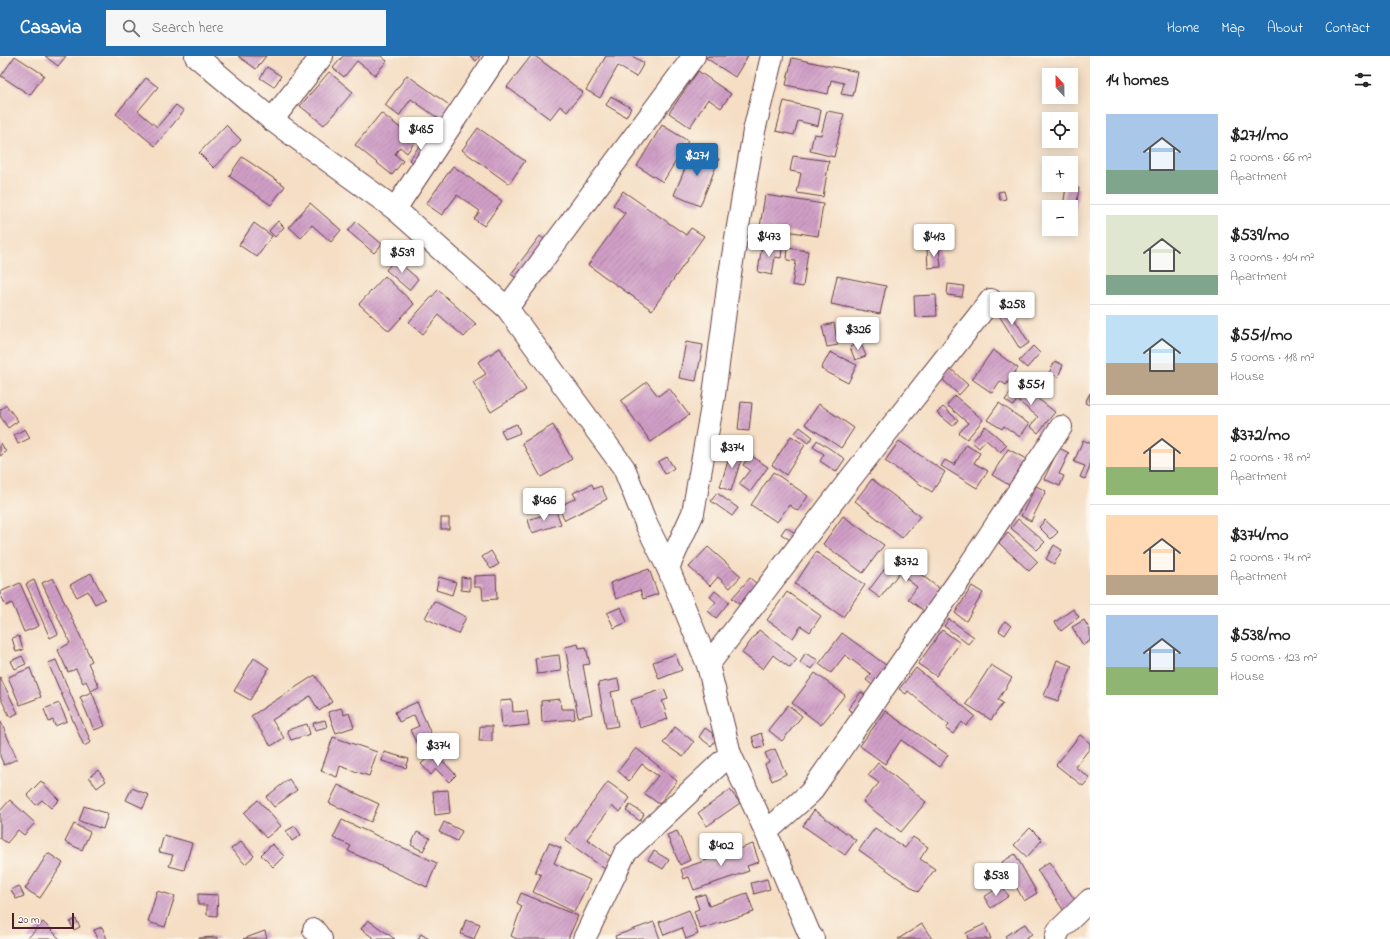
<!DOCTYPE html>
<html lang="en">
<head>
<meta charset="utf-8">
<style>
  :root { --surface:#fff; --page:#f6f6f6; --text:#222; --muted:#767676; --line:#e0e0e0; --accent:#1f6fb2 }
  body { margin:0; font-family:"Indie Flower",sans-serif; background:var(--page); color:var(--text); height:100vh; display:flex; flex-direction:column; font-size:15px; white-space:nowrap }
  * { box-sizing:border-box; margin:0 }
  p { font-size:13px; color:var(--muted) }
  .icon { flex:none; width:22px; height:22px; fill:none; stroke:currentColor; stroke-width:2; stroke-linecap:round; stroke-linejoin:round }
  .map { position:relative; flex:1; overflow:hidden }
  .drawer { display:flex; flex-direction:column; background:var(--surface); width:300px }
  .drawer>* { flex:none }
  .needle { width:26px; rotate:338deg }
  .fabs { position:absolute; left:1042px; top:12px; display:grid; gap:8px }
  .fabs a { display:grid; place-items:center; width:36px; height:36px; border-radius:0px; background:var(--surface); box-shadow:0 2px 10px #0003; font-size:20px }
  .scale { position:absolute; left:12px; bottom:10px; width:62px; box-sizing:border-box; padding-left:4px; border:2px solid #4a1f2b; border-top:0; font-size:11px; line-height:14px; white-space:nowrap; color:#4a1f2b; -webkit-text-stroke:3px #fbf7ec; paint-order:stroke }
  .price { position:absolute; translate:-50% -34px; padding:0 9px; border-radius:4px; background:#fff; color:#222; font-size:13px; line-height:26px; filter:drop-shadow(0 1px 2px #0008) }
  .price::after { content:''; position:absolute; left:50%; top:24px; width:12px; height:9px; margin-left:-6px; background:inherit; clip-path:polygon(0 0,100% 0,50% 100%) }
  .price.selected { background:var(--accent); color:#fff }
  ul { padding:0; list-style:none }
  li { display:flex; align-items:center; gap:12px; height:100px; padding:0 16px }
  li+li { border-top:1px solid var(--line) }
  li span { display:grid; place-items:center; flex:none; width:112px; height:80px; border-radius:0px; color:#555 }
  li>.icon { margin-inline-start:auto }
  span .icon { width:48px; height:48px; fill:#fffc; stroke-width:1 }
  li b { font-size:17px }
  h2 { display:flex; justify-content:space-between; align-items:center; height:48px; padding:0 16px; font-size:17px }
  header { display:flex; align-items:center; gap:24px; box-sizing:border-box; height:56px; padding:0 20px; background:var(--accent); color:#fff }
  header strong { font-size:19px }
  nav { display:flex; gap:22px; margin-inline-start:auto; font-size:14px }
  .search { width:280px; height:36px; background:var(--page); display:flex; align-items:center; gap:10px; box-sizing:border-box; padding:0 14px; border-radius:0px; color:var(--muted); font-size:15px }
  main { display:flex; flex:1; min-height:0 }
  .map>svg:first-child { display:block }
  .building { fill:url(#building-hatch) }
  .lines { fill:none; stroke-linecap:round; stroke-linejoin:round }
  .minor-casing { stroke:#643c42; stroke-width:24 }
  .minor { stroke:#fff; stroke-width:22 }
</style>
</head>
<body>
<header>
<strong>Casavia</strong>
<div class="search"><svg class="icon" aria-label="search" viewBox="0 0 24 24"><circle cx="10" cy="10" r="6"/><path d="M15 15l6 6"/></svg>Search here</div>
<nav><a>Home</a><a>Map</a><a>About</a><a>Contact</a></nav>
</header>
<main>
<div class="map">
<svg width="1090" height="883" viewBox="0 0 1090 883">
  <defs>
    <pattern id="building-hatch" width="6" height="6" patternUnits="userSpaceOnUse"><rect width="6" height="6" fill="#d09fc7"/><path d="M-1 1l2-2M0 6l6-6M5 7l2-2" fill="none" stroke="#ab81a2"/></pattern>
  </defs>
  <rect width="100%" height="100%" fill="#fbf7ec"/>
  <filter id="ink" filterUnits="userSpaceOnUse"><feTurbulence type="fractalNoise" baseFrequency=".025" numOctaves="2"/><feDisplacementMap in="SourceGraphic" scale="8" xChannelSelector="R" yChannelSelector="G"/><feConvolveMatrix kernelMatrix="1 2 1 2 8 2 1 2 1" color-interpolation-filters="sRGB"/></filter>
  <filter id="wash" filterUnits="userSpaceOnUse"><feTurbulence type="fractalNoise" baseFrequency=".012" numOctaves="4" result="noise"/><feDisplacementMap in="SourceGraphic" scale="16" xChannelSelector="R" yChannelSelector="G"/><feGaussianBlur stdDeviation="0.9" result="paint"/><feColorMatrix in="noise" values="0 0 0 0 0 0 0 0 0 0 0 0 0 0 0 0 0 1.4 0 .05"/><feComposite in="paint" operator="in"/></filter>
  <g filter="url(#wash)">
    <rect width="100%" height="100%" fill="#f5dec4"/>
    <g id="blocks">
      <g class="building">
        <path d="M15,0l29,19 -14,20 -29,-19z"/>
        <path d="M45,0h21l-8,10z"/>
        <path d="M238,0h28l-10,13z"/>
        <path d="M343,0h38l6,5 -12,14 -18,-14 -13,16 -11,-9z"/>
        <path d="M470,0h10l-4,5z"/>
        <path d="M531,0h4l48,36 -16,20 -7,-6 -10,13 -43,-32z"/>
        <path d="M606,0h26l12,7 -8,14 -18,-11 -18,32 -14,-8z"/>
        <path d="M708,0h40l-13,21 -29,-19z"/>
        <path d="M792,2l66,14 -5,24 -12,-2 3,-11 -13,-3 -3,14 -42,-9z"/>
        <path d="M267,11l14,9 -7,11 -14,-9z"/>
        <path d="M698,15l33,23 -10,14 -13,-9 -18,28 -21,-14z"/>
        <path d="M329,16l24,20 -29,33 -24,-19z"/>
        <path d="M407,19l45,32 -10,14 -31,-22 -12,17 -14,-11z"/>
        <path d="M146,22l12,9 -20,24 19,16 19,-22 8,6 -29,35 -39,-32z"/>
        <path d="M611,40l20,12 -5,9 -20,-12z"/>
        <path d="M784,45l37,9 -3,16 -20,-5 -4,14 -18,-4z"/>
        <path d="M827,55l17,3 -10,43 -24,-6 4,-17 7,1z"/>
        <path d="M381,57l35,27 -9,13 -7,-6 -5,7 8,7 -11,14 -37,-30z"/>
        <path d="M226,69l15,15 -27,28 -15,-15z"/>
        <path d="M662,69l26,16 -25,41 -26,-16z"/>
        <path d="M478,72l47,33 -16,23 -47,-34z"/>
        <path d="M426,81l7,5 -17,23 -7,-5z"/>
        <path d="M693,93l26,10 -19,47 -26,-11z"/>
        <path d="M793,100l36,5 -6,36 -26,-4 4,-20 -11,-2z"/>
        <path d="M242,101l43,29 -14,19 -42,-29z"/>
        <path d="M453,110l49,35 -18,25 -10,-7 6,-8 -23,-16 -15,20 -16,-11z"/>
        <path d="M1066,131l13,1 -3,22h-5v-3h-8z"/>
        <path d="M623,135l63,44 5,-7 13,8 -52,74 -64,-45 37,-52 -12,-8z"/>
        <path d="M1004,135l2,8 -6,1 -2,-8z"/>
        <path d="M765,139l58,9 -5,32 -58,-9z"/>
        <path d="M310,147l31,27 -10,12 -19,-17 -11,13 -12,-11z"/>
        <path d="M278,165l6,6 -9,10 -6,-6z"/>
        <path d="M356,166l26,22 -8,9 -26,-22z"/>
        <path d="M254,167l18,13 -15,21 -18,-12z"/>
        <path d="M540,180l10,8 -29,38 -10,-8z"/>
        <path d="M762,188l20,3 -1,11 -6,-1 -3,18 -14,-3z"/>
        <path d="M788,192l20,3 -5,36 -11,-2 4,-24 -9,-1z"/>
        <path d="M939,192l2,19 -13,1 -1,-19z"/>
        <path d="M395,203l23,20 -9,11 -23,-20z"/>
        <path d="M385,220l29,28 -25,27 -30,-27z"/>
        <path d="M837,220l49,10 -6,28 -49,-10z"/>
        <path d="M948,228l16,2 -2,11 -15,-2z"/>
        <path d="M438,234l38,34 -12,13 -25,-22 -16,19 -14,-12z"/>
        <path d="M936,239l1,21 -22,1 -1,-21z"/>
        <path d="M1005,247l24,40 -9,6 -25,-40z"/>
        <path d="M834,267l4,22 -11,2 -5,-21z"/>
        <path d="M686,286l17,3 -7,36 -17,-3z"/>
        <path d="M860,286l6,14 -11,4 -5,-13z"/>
        <path d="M1033,290l7,7 -13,15 -8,-7z"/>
        <path d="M500,292l26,42 -35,22 -18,-30 13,-8 -8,-12z"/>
        <path d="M993,294l25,18 -12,17 -6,-4 -8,12 -20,-14z"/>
        <path d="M830,296l27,13 -9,18 -27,-14z"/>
        <path d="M1055,305l8,4 -5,12 -9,-4z"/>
        <path d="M949,311l19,18 -9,10 -19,-18z"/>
        <path d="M647,326l11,14 11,-8 20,27 -38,27 -30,-41z"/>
        <path d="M1018,327l37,29 -17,21 -8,-7 8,-9 -21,-17 -4,6 -8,-6z"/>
        <path d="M1090,337v12l-5,-2z"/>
        <path d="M955,340l28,24 -16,19 -8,-6 9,-10 -21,-18z"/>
        <path d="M741,346l11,1 -3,28 -11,-1z"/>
        <path d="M999,347l30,21 -9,13 -16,-11 -2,3 -15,-9z"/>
        <path d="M819,348l35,24 -13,20 -36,-24z"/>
        <path d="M6,349l12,16 -10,7 -8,-12v-6z"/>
        <path d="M943,351l15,13 -5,6 -16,-13z"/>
        <path d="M517,368l3,9 -15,6 -4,-9z"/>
        <path d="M553,369l19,34 -31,18 -19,-34z"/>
        <path d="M985,370l22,19 -7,7 -14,-12 -7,8 -7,-6z"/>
        <path d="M800,371l13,10 -5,6 -13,-10z"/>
        <path d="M25,373l5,9 -12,6 -4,-9z"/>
        <path d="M791,380l14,9 -19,30 -14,-10z"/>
        <path d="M817,384l28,19 -9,13 -16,-11 4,-7 -11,-7z"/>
        <path d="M1083,384l7,3v24l-5,12 -5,-2 5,-11 -11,-4z"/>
        <path d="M899,385l46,31 -13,20 -47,-31z"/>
        <path d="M1,387l5,9 -6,4v-12z"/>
        <path d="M966,389l14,8 -6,10 14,8 -11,17 -36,-22 4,-6 9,5z"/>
        <path d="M732,392l12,3 -13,40 -11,-4z"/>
        <path d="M1059,392l10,5 -10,21 5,2 -4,10 -16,-7z"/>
        <path d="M1008,393l18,10 -17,26 -17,-10z"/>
        <path d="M750,399l18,12 -18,25 -11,-8 11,-14 -7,-5z"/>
        <path d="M667,401l7,11 -9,6 -7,-12z"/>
        <path d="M773,416l35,24 -10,15 -9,-6 -12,17 -26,-17z"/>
        <path d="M872,423l48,37 -18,22 -47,-37z"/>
        <path d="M592,428l2,5 7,-3 6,13 -42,21 -7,-13 18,-9 -3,-5z"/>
        <path d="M1036,430l10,5 -15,30 -10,-5z"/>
        <path d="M717,437l21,15 -6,8 -21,-15z"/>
        <path d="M535,443l4,8 -7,4 -4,-8z"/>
        <path d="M556,455l5,13 -29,9 -4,-13z"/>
        <path d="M843,460l41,29 -21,28 -40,-29z"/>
        <rect x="441" y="462" width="8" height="11"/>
        <path d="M1018,463l27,23 -8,8 -26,-22z"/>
        <path d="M1045,464l13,12 -7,7 -12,-12z"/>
        <path d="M786,471l9,6 -5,7 -9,-6z"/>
        <path d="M1008,477l30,29 -9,9 -30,-28z"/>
        <path d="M1054,489l8,5 -8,14 -8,-5z"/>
        <path d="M708,491l33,29 -11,12 -12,-11 -8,9 -21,-19z"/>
        <path d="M491,495l8,13 -8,5 -9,-12z"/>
        <path d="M816,496l49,33 -22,32 -48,-33z"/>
        <path d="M895,499l45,34 -16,22 -16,-12 9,-12 -18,-14 -19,25 -11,-8z"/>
        <path d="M649,513l9,25 -15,5 -3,-9 -24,9 -6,-16z"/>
        <path d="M91,517l14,26 -10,5 -7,-13 -11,6 -7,-12z"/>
        <path d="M496,519l1,24 -14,1 -1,-13h-8v-11z"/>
        <path d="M439,521l17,5 -4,13 -16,-5z"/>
        <path d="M461,521l9,1v13l-9,-1z"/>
        <path d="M53,522l39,83 -4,2 11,24 -8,4 -5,-10 -3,2 -7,-14 -8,3 -10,-22 12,-7 -28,-60z"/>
        <path d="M750,522l9,8 -18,19 -9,-7z"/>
        <path d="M34,524l24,54 -8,4 -24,-54z"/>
        <path d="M20,527l19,43 -15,6 -12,-29 -6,3 -6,-13v-1z"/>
        <path d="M972,530l11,7 -17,28 -11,-8z"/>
        <path d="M715,535l14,11 -13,16 -8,-7 8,-9 -6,-5z"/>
        <path d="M787,536l34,24 -11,16 -9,-6 -8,12 -26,-18z"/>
        <path d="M434,545l32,16 -8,17 -33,-16z"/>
        <path d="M621,551l6,15 -13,6 -7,-15z"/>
        <path d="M1073,553l6,8 -18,14 -6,-9z"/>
        <path d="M949,563l25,18 -6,7 -24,-18z"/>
        <path d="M1084,564l6,10v11l-7,4 -11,-18z"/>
        <path d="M1005,565l6,5 -6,9 -6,-4z"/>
        <path d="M759,574l38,29 -7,9 -17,-13 -10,14 -21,-16z"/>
        <path d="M942,574l18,13 -24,33 -18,-12z"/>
        <path d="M842,577l48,35 -14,20 -10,-8 5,-6 -26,-19 -14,18 -12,-9z"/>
        <path d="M19,580l4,14 -7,2 -4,-14z"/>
        <path d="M578,588l1,4 7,-1 4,17 -7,1 9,49 -14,3 -13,-70z"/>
        <path d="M805,597l13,7 -6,9 -12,-6z"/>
        <path d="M675,598l7,16 -23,9 -6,-17z"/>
        <path d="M559,599l2,16 -24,3 -2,-16z"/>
        <path d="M22,600l4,8 -11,5 -4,-8z"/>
        <path d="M254,602l15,10 -19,32 -16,-9z"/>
        <path d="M56,604l35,82 -7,4 -36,-83z"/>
        <path d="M1057,604l15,6 -14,35 -14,-5z"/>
        <path d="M991,609l21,13 -14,22 5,3 -12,17 -25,-16z"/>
        <path d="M30,612l11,29 -21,8 -12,-28z"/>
        <path d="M916,612l59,48 -9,10 -4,-4 -9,12 -7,-5 3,-4 -41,-34 -2,3 -7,-5z"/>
        <path d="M815,617l30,22 -24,30 -29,-22z"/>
        <path d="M315,619l17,27 -13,9 -9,-15 -38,24 12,18 -13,8 -20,-30z"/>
        <path d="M0,621l18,36 -8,4 -10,-20z"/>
        <path d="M618,623l2,11 -9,2 7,34 -12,2 -8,-45z"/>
        <path d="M664,633l4,10 -6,2 6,18 -28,9 -9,-28z"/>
        <path d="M92,636l13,34 -11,4 -14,-33z"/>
        <path d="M861,636l7,5 -13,17 -7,-5z"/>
        <path d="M560,643l1,10h13l1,10 -33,3 -1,-21z"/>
        <path d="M512,644l1,12 14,-1 2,14 -27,3 -2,-27z"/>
        <path d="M417,646l15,34 -16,6 -6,-12 9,-4 -5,-11 -15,7 -4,-10z"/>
        <path d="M59,647l8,18 -12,5 -2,-6 -4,2 -5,-13z"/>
        <path d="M788,649l14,11 -20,25 -14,-11z"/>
        <path d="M341,652l3,7 5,-2 5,14 -18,6 -8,-21z"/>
        <path d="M885,655l63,44 -8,12 -39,-27 -16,24 -25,-18z"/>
        <path d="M0,664l17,39 -13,6 -4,-9z"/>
        <path d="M325,664l2,7 -12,3 -2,-7z"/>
        <path d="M307,668l3,10 -19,6 -4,-10z"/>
        <path d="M480,670h12v15h-13z"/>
        <path d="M675,671l19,15 -11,15 -20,-14z"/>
        <path d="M705,672l13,9 -7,9 -12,-9z"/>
        <path d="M761,677l4,13 -9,3 -4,-12z"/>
        <path d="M1080,679l10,8v5l-15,19 15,11 -7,8 -27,-21z"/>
        <path d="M333,681l44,15 -8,24 -29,-10 -3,11 -16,-6z"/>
        <path d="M636,692l41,33 -18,23 -15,-11 14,-17 -16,-12 -13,17 -11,-10z"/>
        <path d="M775,693l11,25 -14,7 -7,-17 4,-2 -4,-9z"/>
        <path d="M384,696l25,7 -3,9 -24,-7z"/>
        <path d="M434,696l22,23 -7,7 -13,-13 -5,6 -10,-11z"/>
        <path d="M878,707l48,39 -25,30 -38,-30 16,-19 -11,-8z"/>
        <path d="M98,714l8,11 -9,7 -8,-11z"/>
        <path d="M289,723l8,11 -23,17 -8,-10z"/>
        <path d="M41,725l18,19 -8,8 -9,-8 -6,5 -9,-10z"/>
        <path d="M608,726l22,16 -10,14 -8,-6 -25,33 30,22 -8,11 -44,-32z"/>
        <path d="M338,729l41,19 -8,18 -42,-19z"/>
        <path d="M132,732l17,7 -6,13 -17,-8z"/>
        <path d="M448,734l2,23 -15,2 -2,-24z"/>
        <path d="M730,734l10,13 -33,23 -9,-13z"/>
        <path d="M10,744l25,23 -11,12 -6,-5 -11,13 -7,-5v-27z"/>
        <path d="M258,744l23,26 -15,12 -22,-25z"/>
        <path d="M630,749l14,9 -4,7 -14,-10z"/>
        <path d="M84,750l24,8 -5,15 -24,-8z"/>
        <path d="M814,754l42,30 -11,15 -42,-29z"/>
        <path d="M342,764l95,43 -10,24 -79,-36 3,-5 -18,-8z"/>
        <path d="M444,766l18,9 -5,10 -18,-9z"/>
        <path d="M74,768l16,8 -8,18 -17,-8z"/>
        <path d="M295,770l6,9 -9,6 -6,-10z"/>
        <path d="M875,772l30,20 8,-11 15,10 -8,12 15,10 -17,23 -59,-42z"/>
        <path d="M1030,772l12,12 -15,17 -13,-12z"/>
        <path d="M677,775l13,29 -10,5 -13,-30z"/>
        <path d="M417,776l13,6 -7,13 -12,-6z"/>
        <path d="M164,779l28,8 -8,27 -15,-4 4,-11 -14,-3z"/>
        <path d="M241,785l13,15 -9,8 -14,-15z"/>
        <path d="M549,787l12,5 -7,15 36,17 -16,32 -41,-20 8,-17 -6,-3z"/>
        <path d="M272,788l12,12 -11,11 -12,-12z"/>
        <path d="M753,788l6,18 -12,4 2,5 -55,19 -5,-13 -5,2 -3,-10z"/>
        <path d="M654,795l15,9 -6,9 -15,-9z"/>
        <path d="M48,797l15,10 -23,35 -15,-9z"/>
        <path d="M1015,798l22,39 -13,8 -22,-39z"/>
        <path d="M1049,806l28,41 -13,8 -27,-41z"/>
        <path d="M767,823l3,10 -16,5 -3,-11z"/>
        <path d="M19,830l5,10 -8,3 -5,-9z"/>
        <path d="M1001,830l8,10 -18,12 -7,-11z"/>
        <path d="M157,835l18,5 -10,31 -17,-5z"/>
        <path d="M521,837l57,23 -10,23h-51l-6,-3 11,-30 -5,-3z"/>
        <path d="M747,837l7,19 -54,17 -6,-18 5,-2 -4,-12 10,-3 4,12z"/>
        <path d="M198,838l20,1 -1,21 -10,-1v-10h-9z"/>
        <path d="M689,854l9,24 -12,5 -4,-11 -18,7 -5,-13z"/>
        <path d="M76,863l4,8 -6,3 -4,-8z"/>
        <path d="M466,863l14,5 -6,15 -13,-5z"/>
        <path d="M368,864l27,19h-20l-14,-10z"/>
        <path d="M43,866l17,17h-33z"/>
        <path d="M654,866l6,17h-44l-1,-3z"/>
        <path d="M922,868l10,15h-34z"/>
        <path d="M985,868l6,15h-23l-2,-6z"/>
        <path d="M1025,868l7,10 -8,5h-17l-2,-3z"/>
        <path d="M102,871l5,12h-9l-4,-9z"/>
        <path d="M265,875l2,8h-24z"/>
        <path d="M421,878l8,5h-11z"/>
        <path d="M218,881v2h-19v-1z"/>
      </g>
    </g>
  </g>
  <g filter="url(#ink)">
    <use href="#blocks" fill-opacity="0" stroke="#643c42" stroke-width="1"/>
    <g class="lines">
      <g class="minor-casing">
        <g id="minor">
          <path d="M196,0l76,64 123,89 112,99 117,160 23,58 21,42 40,97 22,89 36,78 43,101 4,6"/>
          <path d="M272,64l50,-64"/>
          <path d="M395,153l102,-153"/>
          <path d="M507,252l187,-252"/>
          <path d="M668,512l25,-55 21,-118 15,-115 25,-149 18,-75"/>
          <path d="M708,609l139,-182 144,-183"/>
          <path d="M766,776l44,-39 157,-224 94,-142"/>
          <path d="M314,874l7,9"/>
          <path d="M584,883l41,-86 105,-99"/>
          <path d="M1056,883l2,-8 32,-31"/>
        </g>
      </g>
      <use href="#minor" class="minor"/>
    </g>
  </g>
</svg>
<div class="fabs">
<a><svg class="needle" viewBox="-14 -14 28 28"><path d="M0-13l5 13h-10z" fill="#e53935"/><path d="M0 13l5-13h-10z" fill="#767676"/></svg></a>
<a><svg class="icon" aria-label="locate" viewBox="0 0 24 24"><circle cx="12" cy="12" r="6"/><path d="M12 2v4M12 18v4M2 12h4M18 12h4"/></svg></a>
<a>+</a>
<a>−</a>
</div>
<div class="scale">20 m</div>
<b class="price" style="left:421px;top:95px">$485</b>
<b class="price selected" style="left:697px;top:121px">$271</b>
<b class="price" style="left:769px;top:202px">$473</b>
<b class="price" style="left:934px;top:202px">$413</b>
<b class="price" style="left:402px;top:218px">$539</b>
<b class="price" style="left:1012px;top:270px">$258</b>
<b class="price" style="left:858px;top:295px">$326</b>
<b class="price" style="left:1031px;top:350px">$551</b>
<b class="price" style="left:732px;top:413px">$374</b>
<b class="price" style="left:544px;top:466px">$436</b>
<b class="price" style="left:906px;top:527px">$372</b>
<b class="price" style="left:438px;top:711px">$374</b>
<b class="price" style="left:721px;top:811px">$402</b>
<b class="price" style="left:996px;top:841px">$538</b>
</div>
<section class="drawer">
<h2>14 homes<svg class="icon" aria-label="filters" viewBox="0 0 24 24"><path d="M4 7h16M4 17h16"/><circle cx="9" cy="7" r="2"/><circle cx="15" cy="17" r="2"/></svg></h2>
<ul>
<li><span style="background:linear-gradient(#a9c7e8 70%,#7fa58c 0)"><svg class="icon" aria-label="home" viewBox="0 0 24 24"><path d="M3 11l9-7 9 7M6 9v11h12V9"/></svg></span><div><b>$271/mo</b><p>2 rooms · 66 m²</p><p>Apartment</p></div></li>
<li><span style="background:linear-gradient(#dfe7d0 75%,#7fa58c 0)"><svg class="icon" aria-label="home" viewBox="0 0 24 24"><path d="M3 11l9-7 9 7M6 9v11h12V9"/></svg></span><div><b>$539/mo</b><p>3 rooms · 104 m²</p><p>Apartment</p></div></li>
<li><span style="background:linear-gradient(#bfe0f5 60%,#b9a48a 0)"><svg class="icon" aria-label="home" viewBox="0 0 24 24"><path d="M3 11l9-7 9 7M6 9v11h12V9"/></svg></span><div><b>$551/mo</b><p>5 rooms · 118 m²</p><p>House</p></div></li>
<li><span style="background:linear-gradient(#ffd9b3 65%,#8fb573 0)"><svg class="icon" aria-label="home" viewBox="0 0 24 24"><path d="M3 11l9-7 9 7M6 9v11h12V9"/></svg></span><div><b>$372/mo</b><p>2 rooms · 78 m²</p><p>Apartment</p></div></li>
<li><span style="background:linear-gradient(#ffd9b3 75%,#b9a48a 0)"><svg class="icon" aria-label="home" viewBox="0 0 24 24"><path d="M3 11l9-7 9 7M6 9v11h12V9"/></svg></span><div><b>$374/mo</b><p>2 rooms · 74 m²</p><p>Apartment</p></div></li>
<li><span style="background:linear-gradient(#a9c7e8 65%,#8fb573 0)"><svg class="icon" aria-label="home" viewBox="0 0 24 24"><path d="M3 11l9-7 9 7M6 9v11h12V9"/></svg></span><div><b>$538/mo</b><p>5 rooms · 123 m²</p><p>House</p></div></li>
</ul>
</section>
</main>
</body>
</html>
